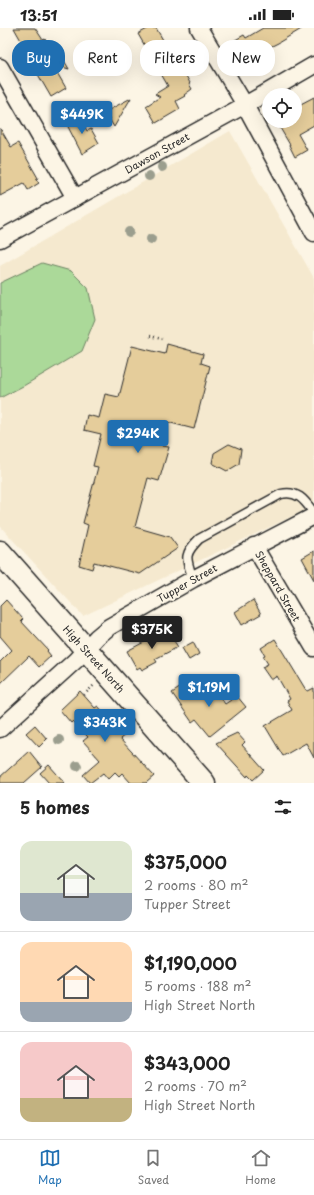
<!DOCTYPE html>
<html lang="en">
<head>
<meta charset="utf-8">
<style>
  :root { --surface:#fff; --page:#f6f6f6; --text:#222; --muted:#767676; --line:#e0e0e0; --accent:#1f6fb2 }
  body { margin:0; font-family:"Playpen Sans",sans-serif; background:var(--page); color:var(--text); height:100vh; display:flex; flex-direction:column; font-size:15px; white-space:nowrap }
  * { box-sizing:border-box; margin:0 }
  p { font-size:13px; color:var(--muted) }
  .icon { flex:none; width:22px; height:22px; fill:none; stroke:currentColor; stroke-width:2; stroke-linecap:round; stroke-linejoin:round }
  .map { position:relative; height:755px; overflow:hidden }
  .drawer { display:flex; flex-direction:column; background:var(--surface); flex:1 }
  .drawer>* { flex:none }
  .guide { position:absolute; left:12px; top:12px; width:290px; height:36px; display:flex; gap:8px }
  .fabs { position:absolute; left:262px; top:60px; display:grid; gap:8px }
  .fabs a { display:grid; place-items:center; width:40px; height:40px; border-radius:50%; background:var(--surface); box-shadow:0 4px 16px #0002; font-size:20px }
  .price { position:absolute; translate:-50% -34px; padding:0 9px; border-radius:4px; background:var(--accent); color:#fff; font-size:13px; line-height:26px; filter:drop-shadow(0 1px 2px #0008) }
  .price::after { content:''; position:absolute; left:50%; top:24px; width:12px; height:9px; margin-left:-6px; background:inherit; clip-path:polygon(0 0,100% 0,50% 100%) }
  .price.on { background:#222; color:#fff }
  ul { padding:0; list-style:none }
  li { display:flex; align-items:center; gap:12px; height:100px; padding:0 20px }
  li+li { border-top:1px solid var(--line) }
  li span { display:grid; place-items:center; flex:none; width:112px; height:80px; border-radius:12px; color:#555 }
  li>.icon { margin-inline-start:auto }
  span .icon { width:48px; height:48px; fill:#fffc; stroke-width:1 }
  li b { font-size:17px }
  h2 { display:flex; justify-content:space-between; align-items:center; height:48px; padding:0 20px; font-size:17px }
  .tag { padding:0 14px; border-radius:16px; background:var(--surface); box-shadow:0 4px 16px #0002; font-size:14px; line-height:36px }
  .tag.on { background:var(--accent); color:#fff }
  .status { display:flex; justify-content:space-between; align-items:center; height:28px; padding:0 20px; background:var(--surface); direction:ltr }
  .status svg { height:11px; fill:currentColor }
  .tabs { display:flex; justify-content:space-around; align-items:center; height:56px; border-top:1px solid var(--line); background:var(--surface); font-size:11px; color:var(--muted) }
  .tabs a { display:grid; justify-items:center; gap:2px }
  .tabs .on { color:var(--accent) }
  .map>svg:first-child { display:block }
  .built { fill:#f5e9cf }
  .green { fill:#abd999; stroke:#6b8262 }
  .building { fill:#e5cd9b; stroke:#2b2b2b }
  .lines { fill:none; stroke-linecap:round; stroke-linejoin:round }
  .lane-casing { stroke:#2b2b2b; stroke-width:11 }
  .street-casing { stroke:#2b2b2b; stroke-width:19 }
  .secondary-casing { stroke:#2b2b2b; stroke-width:25 }
  .path { stroke:#2b2b2b; stroke-width:2.5; stroke-dasharray:1 3; stroke-linecap:butt }
  .lane { stroke:#fcf5e5; stroke-width:8 }
  .street { stroke:#fcf5e5; stroke-width:16 }
  .secondary { stroke:#fcf5e5; stroke-width:22 }
  .tree { fill:#9b9e8e }
  .labels { text-anchor:middle; stroke-width:4; stroke-linejoin:round; paint-order:stroke }
  .street-label { font-size:10px; fill:#2b2b2b; stroke:#fcf5e5 }
</style>
</head>
<body>
<div class="status"><b>13:51</b><svg viewBox="0 0 49 12"><path d="M0 12V9h3v3zM5 12V6h3v6zM10 12V3h3v9zM15 12V0h3v12zM26 1h20v11H26zM47 4h2v5h-2z"/></svg></div>
<div class="map">
<svg width="314" height="755" viewBox="0 0 314 755">
  <rect width="100%" height="100%" fill="#fcf5e5"/>
  <filter id="ink" filterUnits="userSpaceOnUse"><feTurbulence type="fractalNoise" baseFrequency=".025" numOctaves="2"/><feDisplacementMap in="SourceGraphic" scale="8" xChannelSelector="R" yChannelSelector="G"/><feConvolveMatrix kernelMatrix="1 2 1 2 8 2 1 2 1" color-interpolation-filters="sRGB"/></filter>
  <g filter="url(#ink)">
    <path class="built" d="M230,103l84,147v228l-231,110 -83,-90v-260z"/>
    <path class="green" d="M42,235l29,8 17,17 7,31 -13,32 -57,34 -25,13v-115z"/>
    <g class="building">
      <path d="M14,0h21l8,12 2,-1 4,7 5,-3 15,26 -17,-5 14,24 -15,9 -26,-45 2,-1z"/>
      <path d="M149,0h7l17,29 2,-1 15,27 -1,1 3,5 -8,6 1,1 -9,5 4,8 -24,14 -10,-17 14,-9 -5,-3 13,-8 -30,-52z"/>
      <path d="M263,0h40l-25,15 -12,6 -1,-2 -25,14 -10,-18 14,-8 2,3z"/>
      <path d="M314,69v28l-16,9 9,16 -12,7 -6,-12h1l-14,-24h19v-14z"/>
      <path d="M131,70l-17,29 -9,-15z"/>
      <path d="M76,87l7,13 2,-1 2,4 4,-2 8,14 -17,11 -17,-33z"/>
      <path d="M0,100l11,19 7,-4 20,35 -2,1 3,4 -11,7 -4,-7 -24,13z"/>
      <path d="M167,316l36,10 -2,9 9,3 -16,63 -27,-7 -5,24 7,1 -10,34 -11,-3 -13,49 35,10 8,11 -38,26 -46,-12 -2,7 -13,-4 9,-40 -5,-2 15,-56 -5,-1 8,-32 -17,-4 3,-15 12,3 6,-24 14,3 13,-51 33,8z"/>
      <path d="M229,416l12,5 -2,15 -12,7 -15,-8 2,-10z"/>
      <path d="M314,523v29l-12,-22z"/>
      <path d="M6,572l17,19 -2,2 27,29 -1,1 4,5 -12,11 -10,-11 -29,28v-22l12,-12 -12,-14v-30z"/>
      <path d="M253,572l8,14 -19,11 -7,-13z"/>
      <path d="M167,602l11,17 -23,12 2,3 -15,8 -2,-3 -3,2 -10,-18z"/>
      <path d="M275,611l31,51 2,1 6,-3v70l-8,-15 -23,13 -18,-30 27,-16 -5,-9 3,-2 -13,-23 -6,4 -9,-13 6,-3 -5,-8 2,-1 -4,-7z"/>
      <path d="M193,614l6,12 -10,6 -7,-12z"/>
      <path d="M211,656l14,20 12,-8 9,11 -36,29 -14,-17 -4,3 -20,-29 9,-6 7,13z"/>
      <path d="M80,663l15,17 3,-2 13,15 1,-1 13,15 -5,4 34,37 -8,7h-15l-9,-10 -3,3 -4,-4 -7,7 -5,-6 -13,10 -7,-8 17,-15 -17,-19 5,-4 -15,-16 -2,2 -11,-13z"/>
      <path d="M35,697l12,14 -8,8 -13,-14z"/>
      <path d="M237,705l8,9 -3,3 22,25 -11,10 -5,-5 -1,2 -31,-34z"/>
      <path d="M29,723l13,16 -18,16h-24v-6z"/>
      <path d="M49,737l16,18h-16l-9,-10z"/>
    </g>
    <g class="lines">
      <g class="lane-casing">
        <path id="lane" d="M193,551c-7,-21 -10,-24 6,-40l82,-45c17,-4 24,7 33,19"/>
      </g>
      <g class="street-casing">
        <g id="street">
          <path d="M199,0l46,77 69,128"/>
          <path d="M0,39l75,131"/>
          <path d="M0,211l245,-134 69,-40"/>
          <path d="M254,518l60,102"/>
          <path d="M0,701l76,-69 21,-23 12,-10 84,-48 121,-63"/>
        </g>
      </g>
      <g class="secondary-casing">
        <path id="secondary" d="M0,524l204,231"/>
      </g>
      <g class="path">
        <path d="M150,308l12,3"/>
        <path d="M84,667l11,-11"/>
        <path d="M114,695l8,-9"/>
      </g>
      <use href="#lane" class="lane"/>
      <use href="#street" class="street"/>
      <use href="#secondary" class="secondary"/>
    </g>
    <g class="tree">
      <circle cx="162" cy="139" r="5"/>
      <circle cx="149" cy="148" r="5"/>
      <circle cx="129" cy="204" r="5"/>
      <circle cx="151" cy="211" r="5"/>
      <circle cx="59" cy="712" r="5"/>
      <circle cx="77" cy="738" r="5"/>
    </g>
  </g>
  <g class="labels">
    <g class="street-label">
      <text transform="translate(157 125) rotate(-29)" y="4">Dawson Street</text>
      <text transform="translate(187 555) rotate(-29)" y="4">Tupper Street</text>
      <text transform="translate(278 558) rotate(60)" y="4">Sheppard Street</text>
      <text transform="translate(94 631) rotate(48)" y="4">High Street North</text>
    </g>
  </g>
</svg>
<div class="fabs">
<a><svg class="icon" aria-label="locate" viewBox="0 0 24 24"><circle cx="12" cy="12" r="6"/><path d="M12 2v4M12 18v4M2 12h4M18 12h4"/></svg></a>
</div>
<b class="price" style="left:82px;top:107px">$449K</b>
<b class="price" style="left:138px;top:426px">$294K</b>
<b class="price on" style="left:152px;top:622px">$375K</b>
<b class="price" style="left:209px;top:680px">$1.19M</b>
<b class="price" style="left:105px;top:715px">$343K</b>
<div class="guide">
<a class="tag on">Buy</a>
<a class="tag">Rent</a>
<a class="tag">Filters</a>
<a class="tag">New</a>
</div>
</div>
<section class="drawer">
<h2>5 homes<svg class="icon" aria-label="filters" viewBox="0 0 24 24"><path d="M4 7h16M4 17h16"/><circle cx="9" cy="7" r="2"/><circle cx="15" cy="17" r="2"/></svg></h2>
<ul>
<li><span style="background:linear-gradient(#dfe7d0 65%,#9aa5b1 0)"><svg class="icon" aria-label="home" viewBox="0 0 24 24"><path d="M3 11l9-7 9 7M6 9v11h12V9"/></svg></span><div><b>$375,000</b><p>2 rooms · 80 m²</p><p>Tupper Street</p></div></li>
<li><span style="background:linear-gradient(#ffd9b3 75%,#9aa5b1 0)"><svg class="icon" aria-label="home" viewBox="0 0 24 24"><path d="M3 11l9-7 9 7M6 9v11h12V9"/></svg></span><div><b>$1,190,000</b><p>5 rooms · 188 m²</p><p>High Street North</p></div></li>
<li><span style="background:linear-gradient(#f6c9c9 70%,#c2b280 0)"><svg class="icon" aria-label="home" viewBox="0 0 24 24"><path d="M3 11l9-7 9 7M6 9v11h12V9"/></svg></span><div><b>$343,000</b><p>2 rooms · 70 m²</p><p>High Street North</p></div></li>
</ul>
</section>
<nav class="tabs">
<a class="on"><svg class="icon" aria-label="map" viewBox="0 0 24 24"><path d="M3 6l6-2 6 2 6-2v14l-6 2-6-2-6 2zM9 4v14M15 6v14"/></svg>Map</a>
<a><svg class="icon" aria-label="saved" viewBox="0 0 24 24"><path d="M7 4h10v16l-5-4-5 4z"/></svg>Saved</a>
<a><svg class="icon" aria-label="home" viewBox="0 0 24 24"><path d="M3 11l9-7 9 7M6 9v11h12V9"/></svg>Home</a>
</nav>
</body>
</html>
